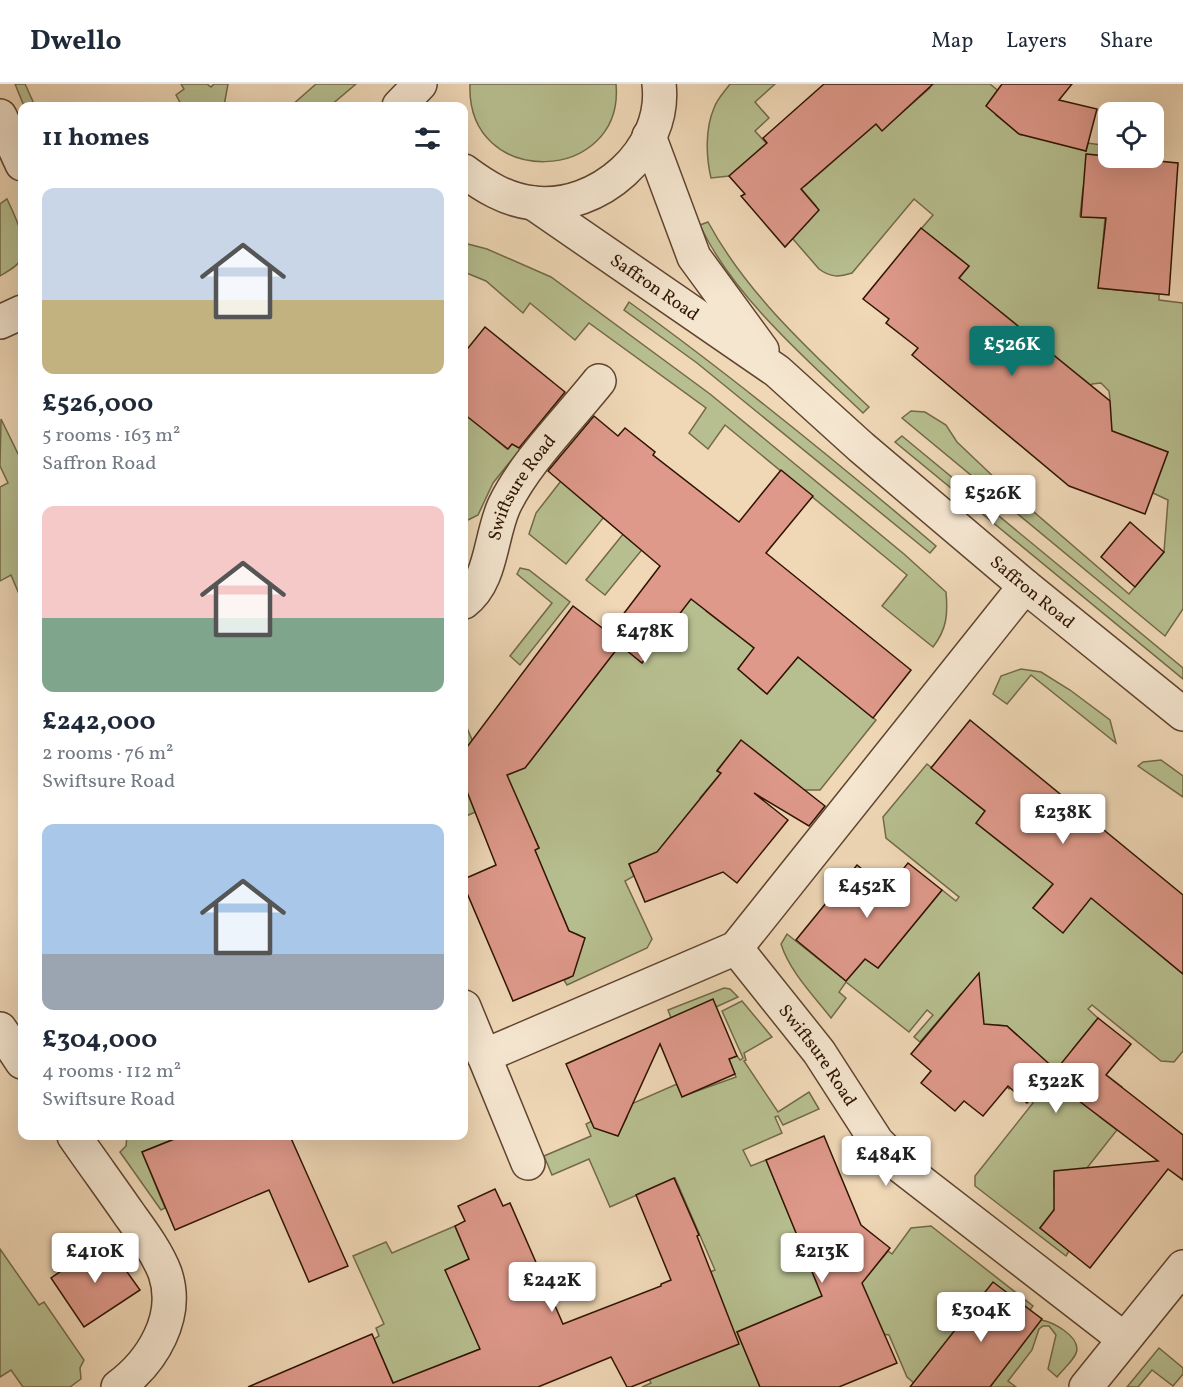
<!DOCTYPE html>
<html lang="en">
<head>
<meta charset="utf-8">
<style>
  :root { --surface:#fff; --page:#f6f6f7; --text:#1f2937; --muted:#747a83; --line:#e0e1e3; --accent:#0f766e }
  body { margin:0; font-family:Vollkorn,serif; background:var(--page); color:var(--text); height:100vh; display:flex; flex-direction:column; font-size:22px; white-space:nowrap }
  * { box-sizing:border-box; margin:0 }
  p { font-size:20px; color:var(--muted) }
  .icon { flex:none; width:33px; height:33px; fill:none; stroke:currentColor; stroke-width:2; stroke-linecap:round; stroke-linejoin:round }
  .map { position:relative; flex:1; overflow:hidden }
  .drawer { position:absolute; left:18px; top:18px; width:450px; height:1038px; display:flex; flex-direction:column; background:var(--surface); border-radius:12px; box-shadow:0 6px 24px #0002 }
  .drawer>* { flex:none }
  .tools { position:absolute; left:1098px; top:18px; display:grid; gap:12px }
  .tools a { display:grid; place-items:center; width:66px; height:66px; border-radius:12px; background:var(--surface); box-shadow:0 6px 24px #0002; font-size:30px }
  .price { position:absolute; translate:-50% -51px; padding:0 14px; border-radius:6px; background:#fff; color:#222; font-size:20px; line-height:39px; filter:drop-shadow(0 2px 3px #0008) }
  .price::after { content:''; position:absolute; left:50%; top:36px; width:18px; height:14px; margin-left:-9px; background:inherit; clip-path:polygon(0 0,100% 0,50% 100%) }
  .price.active { background:var(--accent); color:#fff }
  ul { padding:0; list-style:none }
  li { display:grid; align-content:center; gap:12px; height:318px; padding:0 24px }
  li span { display:grid; place-items:center; height:186px; border-radius:12px; color:#555 }
  li>.icon { margin-inline-start:auto }
  span .icon { width:108px; height:108px; fill:#fffc; stroke-width:1 }
  li b { font-size:26px }
  h2 { display:flex; justify-content:space-between; align-items:center; height:72px; padding:0 24px; font-size:26px }
  header { display:flex; align-items:center; gap:36px; box-sizing:border-box; height:84px; padding:0 30px; background:var(--surface); border-bottom:2px solid var(--line) }
  header strong { font-size:28px }
  nav { display:flex; gap:33px; margin-inline-start:auto; font-size:21px }
  .map>svg:first-child { display:block }
  .green { fill:#b7bf90; stroke:#736949; stroke-width:1.5 }
  .building { fill:#df998b; stroke:#2f1302; stroke-width:1.5 }
  .lines { fill:none; stroke-linecap:round; stroke-linejoin:round }
  .minor-casing { stroke:#5f442f; stroke-width:36 }
  .minor { stroke:#f5e6d0; stroke-width:33 }
  .labels { text-anchor:middle; stroke-width:6; stroke-linejoin:round; paint-order:stroke }
  .street-label { font-size:18px; fill:#2f1302; stroke:#f5e6d0 }
</style>
</head>
<body>
<header>
<strong>Dwello</strong>
<nav><a>Map</a><a>Layers</a><a>Share</a></nav>
</header>
<div class="map">
<svg width="1183" height="1303" viewBox="0 0 1183 1303">
  <rect width="100%" height="100%" fill="#f0d8b7"/>
  <filter id="stains"><feTurbulence type="fractalNoise" baseFrequency=".00333" numOctaves="4"/><feColorMatrix values="0 0 0 0 .2 0 0 0 0 .09 0 0 0 0 .02 0 0 0 .5 -.17"/></filter>
  <radialGradient id="worn" r=".72"><stop offset=".6" stop-color="#630" stop-opacity="0"/><stop offset="1" stop-color="#630" stop-opacity=".3"/></radialGradient>
  <g class="green">
    <path d="M15,0h10l10,22h-11z"/>
    <path d="M181,0h26l4,3 3,-3h14l-4,22h-42l-6,-11 8,-6z"/>
    <path d="M316,0h40l-26,22h-39z"/>
    <path d="M470,0h146c9,100 -150,107 -146,0z"/>
    <path d="M730,0h45l-20,18 14,16 -14,13 50,55 71,-62 6,6 48,-42 -3,-4h63l18,15 -12,16 25,20 13,-15 52,31 2,-8 20,3v12l-25,30 -3,28 25,2 -6,70 60,6v6l24,3v306l-18,27 -263,-218 9,-7 14,1 21,13 11,17 41,39 131,113 35,-42 4,-52 -15,-7 15,-41 -61,-23 -10,-13 13,-17 -1,-8 -8,-8 -9,1 -13,16 -60,-73 -17,-14 -82,12 49,-59 -24,-19 -19,22 -23,-19 30,-35 -19,-16 -62,74c-13,4 -21,5 -33,-4l-39,-45 18,-3 10,1 6,-7 2,-9 -52,-60 -35,30 -18,2c-5,-21 -6,-49 3,-70 3,-9 11,-17 16,-24z"/>
    <path d="M7,115c7,15 24,47 12,63 -4,6 -13,10 -19,14v-72z"/>
    <path d="M708,138c39,72 102,129 161,185l-6,6c-56,-53 -131,-118 -163,-188z"/>
    <path d="M464,159l23,6 64,28 159,117 194,160 42,38c2,22 1,37 -13,55l-51,-41 25,-31 -182,-150 -17,24 -19,-16 17,-25 -117,-85 -14,17 -45,-37 -7,10 -37,-32 -22,-9z"/>
    <path d="M629,218c107,77 207,159 307,244l-6,7 -233,-190 -73,-53z"/>
    <path d="M472,309l31,24 -14,17 18,15 15,-16 3,10 -32,40 -15,32 -14,7v-118z"/>
    <path d="M1,335l21,43v139l-11,-26 -11,6v-94l8,-4 -8,-17z"/>
    <path d="M902,352l281,232v11l-288,-237z"/>
    <path d="M561,397l55,21 -50,62 -37,-30 7,-21z"/>
    <path d="M624,449l30,2 -49,60 -19,-15z"/>
    <path d="M674,466l32,61 26,20 32,6 -26,32 29,25 31,-37 78,63 -56,70h-19l-60,-49 -24,29 4,3 -21,25 14,13 -32,31 -53,22 5,12 -9,5 27,58 -5,9 -80,37 -3,-5 5,-2 14,-34 -4,-9 -10,-4 -9,-22 -19,8 -25,-59 23,-10 -25,-53 -50,22v-66l3,-2 -3,-20 3,-1 23,54 35,-14 95,-123 22,18 13,-17z"/>
    <path d="M520,484l9,2 41,32 -50,63 -10,-9 42,-53 -35,-29z"/>
    <path d="M1021,585l20,3 29,18 40,30 6,23 -85,-68 -24,29 -14,-10 8,-18z"/>
    <path d="M1161,676l22,16v21l-45,-31 5,-4z"/>
    <path d="M927,680l58,47 -8,12 82,54 -26,31 30,24 28,-35 92,77v77l-9,11 -13,-1 -69,-56 -4,4 10,9 -25,31 49,38 -22,30 17,13 -38,48 -19,-7 -6,7v9l11,8 -25,33 29,23 -3,5 -91,-70v-10l58,-73 -2,-3 22,-27 -19,-15 -25,31 -2,-2 22,-32 -1,-10 -21,-19 -10,-1 -12,15 -13,-47 -11,1 -41,48 -6,-5 19,-22 -6,-5 -18,22 -63,-50 -7,10 7,6 -15,20c-18,-23 -41,-46 -50,-74l6,-10 59,47 19,-22 13,9 64,-78 14,11 3,-4 -73,-59 -3,-21z"/>
    <path d="M724,904l6,1 8,8 -22,10 -45,11 -3,-8z"/>
    <path d="M742,917l30,36 -28,16 2,7 -2,1 34,51 31,-20 10,17 -36,16 -5,-9 -3,1 7,16 -39,17 8,16 15,-6 30,72 68,48 24,-29 4,3 19,-26 20,-2 102,80 -3,4 -116,73 -7,-6 -18,-42 -118,-17 -34,14 23,55h-118l9,-4 -7,-15 66,-96 5,-2 -40,-92 -65,29 -21,-48 -37,16 -8,-19 47,-20 -5,-12 8,-4 17,13 10,-4 6,-12 -5,-9 55,-24 6,12 53,-19 -7,-18 8,-3 3,4 3,-2 -21,-47z"/>
    <path d="M127,1052h98l-43,18 -8,-15 -32,13 23,56 -4,2 -41,-58 6,-6z"/>
    <path d="M455,1142l14,33 -24,11 58,70 -104,41 -4,6 -21,-48 5,-3 -3,-8 8,-4 -31,-68 33,-14 6,11z"/>
    <path d="M0,1165l39,56 5,-3 40,58 -4,8 1,11 -11,8h-47l-12,-17 -11,7z"/>
    <path d="M1041,1236c12,2 36,15 36,29 0,9 -15,21 -20,28l-9,-8 8,-34 -7,-9h-6l-4,3 -7,21 -24,31 8,6h-26z"/>
    <path d="M1159,1264l24,20v6l-10,12 -21,-16 -14,17h-11z"/>
  </g>
  <g class="building">
    <path d="M824,0h109l-51,47 -6,-7 -75,65 18,21 -34,37 -44,-51 4,-2 -16,-18 38,-33 -4,-5z"/>
    <path d="M1002,0h70l-13,16 38,9 -11,42 -67,-17 -33,-28z"/>
    <path d="M1086,70l92,9 -9,132 -71,-7 8,-70 -25,-1z"/>
    <path d="M921,144l48,38 -10,12 151,123 2,30 56,21 -23,62 -76,-28 -157,-131 6,-7 -32,-25 3,-4 -26,-20z"/>
    <path d="M485,243l80,65 -46,56 -7,-4 -4,5 -44,-35v-61z"/>
    <path d="M594,332l24,20 7,-8 30,24 -2,3 86,67 42,-52 32,26 -47,57 145,117 -38,48 -75,-61 -31,37 -29,-25 16,-21 -63,-49 -49,64 -22,-18 -95,123 -18,7 32,73 -4,2 34,81 16,7 -12,38 -60,25 -49,-115v-7l32,-14 -32,-81v-33l109,-145 36,27 51,-67 -112,-95z"/>
    <path d="M1130,438l34,30 -29,35 -34,-30z"/>
    <path d="M970,636l213,175v79l-92,-76 -28,35 -30,-25 20,-24 -77,-61 9,-12 -54,-43z"/>
    <path d="M741,656l84,66 -16,20 -55,-33 34,27 -51,63 -14,-11 -78,30 -16,-38 28,-12 64,-79 -4,-2z"/>
    <path d="M908,779l34,27 -64,78 -13,-9 -19,22 -50,-41 61,-75 30,24z"/>
    <path d="M979,889l5,51 23,2 49,44 42,-52 33,26 -25,31 77,60v45l-15,-11 -78,99 -50,-40 14,-18v-39l104,-10 -108,-82 -23,24 -19,-17 -25,30 -19,-15 -9,10 -34,-28 10,-12 -20,-17z"/>
    <path d="M713,915l24,57 -8,3 6,15 -53,23 -22,-53 -42,92 -24,-8 -28,-64z"/>
    <path d="M182,1052h108l58,130 -39,16 -40,-92 -94,40 -33,-78z"/>
    <path d="M824,1052l37,89 29,23 -28,35 35,80 -58,24h-79l-23,-55 85,-36 -56,-136z"/>
    <path d="M674,1094l25,57 -2,1 42,108 -108,43h-4l-16,-30 -73,30h-290l124,-53 21,49 87,-34 -35,-79 24,-11 -14,-33 10,-5 -7,-15 37,-17 8,17 7,-3 53,121 98,-38v-2l10,-4 -35,-85z"/>
    <path d="M105,1157l35,49 -56,37 -33,-49z"/>
    <path d="M993,1198l49,37 -52,68h-80z"/>
  </g>
  <g class="lines">
    <g class="minor-casing">
      <g id="minor">
        <path d="M399,22l21,-22"/>
        <path d="M0,32l22,48"/>
        <path d="M649,52l45,121 68,93"/>
        <path d="M464,87c20,15 42,29 69,32 65,8 134,-52 126,-119"/>
        <path id="s1" d="M533,119l244,168 84,76 164,139 158,128"/>
        <path d="M0,238l22,-10"/>
        <path id="s2" d="M464,518c28,-21 26,-65 40,-96 21,-44 64,-86 95,-125"/>
        <path id="s3" d="M736,864l83,104 58,90 26,26 221,171"/>
        <path d="M464,923l64,156"/>
        <path d="M0,945l22,33"/>
        <path d="M484,972l252,-108 289,-362"/>
        <path d="M74,1052c18,26 37,52 55,78 13,18 28,38 36,59 15,44 -13,89 -47,114"/>
        <path d="M1086,1303l97,-120"/>
      </g>
    </g>
    <use href="#minor" class="minor"/>
  </g>
  <g class="labels">
    <g class="street-label">
      <text dy="6" stroke="none"><textPath href="#s1" startOffset="148">Saffron Road</textPath></text>
      <text dy="6" stroke="none"><textPath href="#s2" startOffset="130">Swiftsure Road</textPath></text>
      <text dy="6" stroke="none"><textPath href="#s1" startOffset="634">Saffron Road</textPath></text>
      <text dy="6" stroke="none"><textPath href="#s3" startOffset="135">Swiftsure Road</textPath></text>
    </g>
  </g>
  <rect width="100%" height="100%" filter="url(#stains)"/>
  <rect width="100%" height="100%" fill="url(#worn)"/>
</svg>
<div class="tools">
<a><svg class="icon" aria-label="locate" viewBox="0 0 24 24"><circle cx="12" cy="12" r="6"/><path d="M12 2v4M12 18v4M2 12h4M18 12h4"/></svg></a>
</div>
<b class="price active" style="left:1012px;top:293px">£526K</b>
<b class="price" style="left:993px;top:442px">£526K</b>
<b class="price" style="left:645px;top:580px">£478K</b>
<b class="price" style="left:1063px;top:761px">£238K</b>
<b class="price" style="left:867px;top:835px">£452K</b>
<b class="price" style="left:1056px;top:1030px">£322K</b>
<b class="price" style="left:886px;top:1103px">£484K</b>
<b class="price" style="left:95px;top:1200px">£410K</b>
<b class="price" style="left:822px;top:1200px">£213K</b>
<b class="price" style="left:552px;top:1229px">£242K</b>
<b class="price" style="left:981px;top:1259px">£304K</b>
<section class="drawer">
<h2>11 homes<svg class="icon" aria-label="filters" viewBox="0 0 24 24"><path d="M4 7h16M4 17h16"/><circle cx="9" cy="7" r="2"/><circle cx="15" cy="17" r="2"/></svg></h2>
<ul>
<li><span style="background:linear-gradient(#c9d6e8 60%,#c2b280 0)"><svg class="icon" aria-label="home" viewBox="0 0 24 24"><path d="M3 11l9-7 9 7M6 9v11h12V9"/></svg></span><div><b>£526,000</b><p>5 rooms · 163 m²</p><p>Saffron Road</p></div></li>
<li><span style="background:linear-gradient(#f6c9c9 60%,#7fa58c 0)"><svg class="icon" aria-label="home" viewBox="0 0 24 24"><path d="M3 11l9-7 9 7M6 9v11h12V9"/></svg></span><div><b>£242,000</b><p>2 rooms · 76 m²</p><p>Swiftsure Road</p></div></li>
<li><span style="background:linear-gradient(#a9c7e8 70%,#9aa5b1 0)"><svg class="icon" aria-label="home" viewBox="0 0 24 24"><path d="M3 11l9-7 9 7M6 9v11h12V9"/></svg></span><div><b>£304,000</b><p>4 rooms · 112 m²</p><p>Swiftsure Road</p></div></li>
</ul>
</section>
</div>
</body>
</html>
